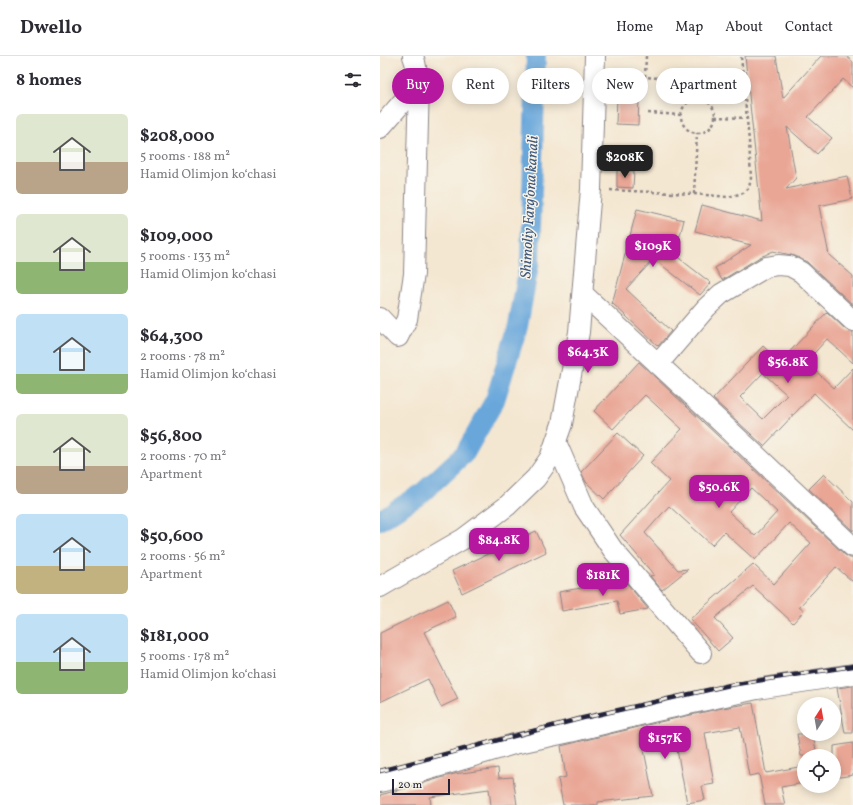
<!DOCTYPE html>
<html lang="en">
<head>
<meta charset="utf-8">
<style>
  :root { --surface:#fff; --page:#f7f7f7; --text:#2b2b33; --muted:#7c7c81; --line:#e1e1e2; --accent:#b5179e }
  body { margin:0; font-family:Vollkorn,serif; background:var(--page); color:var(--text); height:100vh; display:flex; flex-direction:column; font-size:15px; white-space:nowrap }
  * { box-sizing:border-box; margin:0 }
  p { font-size:13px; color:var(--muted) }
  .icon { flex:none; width:22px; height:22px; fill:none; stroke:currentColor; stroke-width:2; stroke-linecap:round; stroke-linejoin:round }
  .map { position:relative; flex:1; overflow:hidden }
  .drawer { display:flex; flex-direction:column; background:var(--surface); width:380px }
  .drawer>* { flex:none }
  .hud { position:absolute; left:12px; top:12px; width:380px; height:36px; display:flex; gap:8px }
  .needle { width:26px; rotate:11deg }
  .fabs { position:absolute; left:417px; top:641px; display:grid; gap:8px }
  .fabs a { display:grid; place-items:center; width:44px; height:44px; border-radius:50%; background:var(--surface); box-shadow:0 2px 10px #0003; font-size:20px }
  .scale { position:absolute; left:12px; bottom:10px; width:58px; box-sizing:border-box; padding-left:4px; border:2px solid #22223b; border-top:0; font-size:11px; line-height:14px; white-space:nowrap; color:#22223b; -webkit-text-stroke:3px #f7f3e8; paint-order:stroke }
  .price { position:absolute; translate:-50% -34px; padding:0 9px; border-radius:8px; background:var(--accent); color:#fff; font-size:13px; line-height:26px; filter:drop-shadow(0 1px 2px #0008) }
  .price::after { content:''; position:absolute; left:50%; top:24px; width:12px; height:9px; margin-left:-6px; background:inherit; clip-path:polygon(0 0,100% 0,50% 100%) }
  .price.selected { background:#222; color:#fff }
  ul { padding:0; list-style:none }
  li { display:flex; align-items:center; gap:12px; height:100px; padding:0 16px }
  li span { display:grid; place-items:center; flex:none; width:112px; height:80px; border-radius:6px; color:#555 }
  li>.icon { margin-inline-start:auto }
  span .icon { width:48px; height:48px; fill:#fffc; stroke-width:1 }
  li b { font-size:17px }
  h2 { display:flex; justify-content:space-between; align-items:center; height:48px; padding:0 16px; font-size:17px }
  .tag { padding:0 14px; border-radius:18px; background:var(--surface); box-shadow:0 2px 10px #0003; font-size:14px; line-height:36px }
  .tag.selected { background:var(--accent); color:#fff }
  header { display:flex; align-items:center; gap:24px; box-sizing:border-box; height:56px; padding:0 20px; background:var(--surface); border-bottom:1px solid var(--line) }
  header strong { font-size:19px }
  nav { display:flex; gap:22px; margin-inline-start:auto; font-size:14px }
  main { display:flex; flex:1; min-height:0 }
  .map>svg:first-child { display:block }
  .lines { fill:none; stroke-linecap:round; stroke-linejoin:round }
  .canal { stroke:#69a7db; stroke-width:20 }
  .building { fill:#e9a695; fill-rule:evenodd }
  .minor-casing { stroke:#8b8486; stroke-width:22 }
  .path { stroke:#8b8486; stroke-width:2.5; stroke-dasharray:3 3; stroke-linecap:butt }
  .minor { stroke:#fff; stroke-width:20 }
  .rail-casing { stroke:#22223b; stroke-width:4.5 }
  .rail { stroke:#f7f3e8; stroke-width:3; stroke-dasharray:9; stroke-linecap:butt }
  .labels { text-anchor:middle; stroke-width:3; stroke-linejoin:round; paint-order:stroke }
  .water-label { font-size:15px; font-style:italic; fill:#3e577b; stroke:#f7f3e8 }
</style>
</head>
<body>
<header>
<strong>Dwello</strong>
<nav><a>Home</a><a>Map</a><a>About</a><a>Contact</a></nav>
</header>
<main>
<section class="drawer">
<h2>8 homes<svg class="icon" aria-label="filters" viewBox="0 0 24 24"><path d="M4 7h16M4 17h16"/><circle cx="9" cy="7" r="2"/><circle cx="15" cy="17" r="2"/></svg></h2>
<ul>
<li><span style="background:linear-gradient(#dfe7d0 60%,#b9a48a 0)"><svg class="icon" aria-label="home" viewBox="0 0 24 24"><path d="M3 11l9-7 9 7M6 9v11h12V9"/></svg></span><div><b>$208,000</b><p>5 rooms · 188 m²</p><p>Hamid Olimjon koʻchasi</p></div></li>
<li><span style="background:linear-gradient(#dfe7d0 60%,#8fb573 0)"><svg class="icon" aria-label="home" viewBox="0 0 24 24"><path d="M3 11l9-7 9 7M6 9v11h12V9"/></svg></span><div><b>$109,000</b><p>5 rooms · 133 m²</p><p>Hamid Olimjon koʻchasi</p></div></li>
<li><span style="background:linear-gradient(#bfe0f5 75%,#8fb573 0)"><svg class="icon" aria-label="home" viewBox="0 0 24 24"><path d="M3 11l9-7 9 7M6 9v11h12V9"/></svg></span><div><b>$64,300</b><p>2 rooms · 78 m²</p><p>Hamid Olimjon koʻchasi</p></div></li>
<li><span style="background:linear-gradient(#dfe7d0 65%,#b9a48a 0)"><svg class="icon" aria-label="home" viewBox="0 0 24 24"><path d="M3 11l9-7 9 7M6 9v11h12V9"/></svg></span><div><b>$56,800</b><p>2 rooms · 70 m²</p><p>Apartment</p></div></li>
<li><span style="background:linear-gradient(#bfe0f5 65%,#c2b280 0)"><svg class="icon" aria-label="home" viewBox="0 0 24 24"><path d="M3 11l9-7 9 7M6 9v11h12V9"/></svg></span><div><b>$50,600</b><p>2 rooms · 56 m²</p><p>Apartment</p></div></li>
<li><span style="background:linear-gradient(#bfe0f5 60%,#8fb573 0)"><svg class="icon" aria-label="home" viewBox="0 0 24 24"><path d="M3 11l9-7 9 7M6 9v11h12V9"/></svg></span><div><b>$181,000</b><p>5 rooms · 178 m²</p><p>Hamid Olimjon koʻchasi</p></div></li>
</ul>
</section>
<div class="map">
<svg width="473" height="749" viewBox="0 0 473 749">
  <rect width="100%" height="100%" fill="#f7f3e8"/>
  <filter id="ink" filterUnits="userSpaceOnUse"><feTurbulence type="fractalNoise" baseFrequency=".025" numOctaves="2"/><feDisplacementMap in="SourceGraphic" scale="8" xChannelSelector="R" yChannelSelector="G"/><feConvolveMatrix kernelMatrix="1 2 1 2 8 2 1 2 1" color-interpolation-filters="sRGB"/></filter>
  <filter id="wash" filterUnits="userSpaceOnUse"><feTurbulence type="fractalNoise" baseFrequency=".012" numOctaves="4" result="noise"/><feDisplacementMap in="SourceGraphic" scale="16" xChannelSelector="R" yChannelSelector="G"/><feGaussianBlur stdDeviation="0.9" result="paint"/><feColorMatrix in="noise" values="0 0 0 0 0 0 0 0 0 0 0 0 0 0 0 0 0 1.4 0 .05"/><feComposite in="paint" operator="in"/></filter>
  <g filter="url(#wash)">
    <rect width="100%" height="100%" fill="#f4e7d1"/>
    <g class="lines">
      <path class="canal" d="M0,464l41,-26 44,-41 30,-53 23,-74 12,-66 6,-204"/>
    </g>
    <g id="blocks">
      <g class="building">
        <path d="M365,0h31l7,42 38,-42h25l7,6v26l-10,-9 -35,38 24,21 -15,16 -30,-27 9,51 -10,11 61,-13 5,23 -33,7 10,49 24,21v29l-46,-43 -12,-6 -22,-5 -8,4 -5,2 -38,23 -7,-12 36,-23 -56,-14 7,-26 60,16z"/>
        <path d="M237,41l22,1 -1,27 -22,-1z"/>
        <path d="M237,114l17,1 -1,17 -16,-1z"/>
        <path d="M257,153l47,11 -9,35 36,28 -11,12 -46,-36 -28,30 45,42 -13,15 -45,-42v-1l-1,1z"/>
        <path d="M447,256l18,17 5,3h3v31l-26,-24 -21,23 28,26 19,-20v62l-39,-37 -50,53 -51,-47 50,-53 17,16zM383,317l24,22 -24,24 -23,-22z"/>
        <path d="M259,306l206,193 5,3h3v24l-17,-15 -37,40 5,4 -11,12 -40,-37 -38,32 18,20 -15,13 -28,-32 63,-55 21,20 37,-41 -22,-20 -34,37 -31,-28 -12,13 -43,-39 -24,27 33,37 10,-1 -26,21 -12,-14 4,-1 -34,-40 49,-54 -19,-18 32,-34 -37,-34 -32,34 -19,-18zM371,432l26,24 -22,24 -26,-24z"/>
        <path d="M238,377l25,23 -39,43 -18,-17 -5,-10z"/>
        <path d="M444,418l29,28v29l-44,-42z"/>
        <path d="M156,475l10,21 -84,41 -10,-22z"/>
        <path d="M244,524l24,29 -28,5 -3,-13 -55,10 -3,-19z"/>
        <path d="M68,544l8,17 -32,15 34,67 -17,8 -13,-28 -48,23v-69z"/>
        <path d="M473,630v47h-8l-8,-45z"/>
        <path d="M373,647l13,70 38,-7v17l-23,4 4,18h-20l-6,-31 -10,2 -9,-49 -35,6 9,51 -12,2 3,14 -18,3 -12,-64 -32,6 10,51 -55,6v3h-35l-5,-26 8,-2 -5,-31 94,-23 67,-15z"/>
        <path d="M417,678h16l4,22h-16z"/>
        <path d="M473,687v32l-19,3v-32z"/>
        <path d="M118,712l1,10 14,-1 4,28h-26l-2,-16 -59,8 1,8h-51v-10l30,-8 44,-13z"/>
      </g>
    </g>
  </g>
  <g filter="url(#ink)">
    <use href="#blocks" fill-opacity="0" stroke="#8b8486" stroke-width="1"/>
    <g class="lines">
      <g class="minor-casing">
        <g id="minor">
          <path d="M0,72l39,-45 -4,-21 -2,-6"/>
          <path d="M203,238l173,161 97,92"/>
          <path d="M0,262l18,19 9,-18 7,-45 5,-191"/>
          <path d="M278,308l48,-56 15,-14 45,-27 12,-2 12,1 11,6 52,49"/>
          <path d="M176,386l28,65 29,43 88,103"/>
          <path d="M0,531l83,-48 44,-33 29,-28 14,-20 12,-34 17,-92 12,-143 4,-133"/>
          <path d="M0,726l37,-9 97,-29 56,-12 82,-20 105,-23 96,-15"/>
        </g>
      </g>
      <g class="path">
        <path d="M266,0l-1,21 55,4"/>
        <circle cx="318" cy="60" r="17"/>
        <path d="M319,43l1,-18 43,2"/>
        <path d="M268,57l33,2"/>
        <path d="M335,61l32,1"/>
        <path d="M230,134l84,4 34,3 15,-4 6,-5 2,-10 -2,-37 -8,-85"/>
        <path d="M314,138l3,-61"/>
      </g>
      <use href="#minor" class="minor"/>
      <g class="rail-casing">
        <path id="rail" d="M0,715l203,-53 147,-33 123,-19"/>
      </g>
      <use href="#rail" class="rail"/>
    </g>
  </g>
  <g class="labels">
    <g class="water-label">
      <text transform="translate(149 151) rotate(-87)" y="5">Shimoliy Fargʻona kanali</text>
    </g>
  </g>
</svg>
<div class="fabs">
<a><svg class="needle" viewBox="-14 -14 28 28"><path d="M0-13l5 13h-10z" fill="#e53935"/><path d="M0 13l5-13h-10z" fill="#7c7c81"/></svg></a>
<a><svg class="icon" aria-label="locate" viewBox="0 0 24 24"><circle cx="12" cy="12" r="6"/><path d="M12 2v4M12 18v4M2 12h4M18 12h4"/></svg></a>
</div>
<div class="scale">20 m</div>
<b class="price selected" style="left:245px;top:123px">$208K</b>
<b class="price" style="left:273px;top:212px">$109K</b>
<b class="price" style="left:208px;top:318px">$64.3K</b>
<b class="price" style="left:408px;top:328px">$56.8K</b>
<b class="price" style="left:339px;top:453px">$50.6K</b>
<b class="price" style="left:119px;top:506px">$84.8K</b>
<b class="price" style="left:223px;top:541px">$181K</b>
<b class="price" style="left:285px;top:704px">$157K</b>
<div class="hud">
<a class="tag selected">Buy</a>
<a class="tag">Rent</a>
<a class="tag">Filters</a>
<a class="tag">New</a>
<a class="tag">Apartment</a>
</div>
</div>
</main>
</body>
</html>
